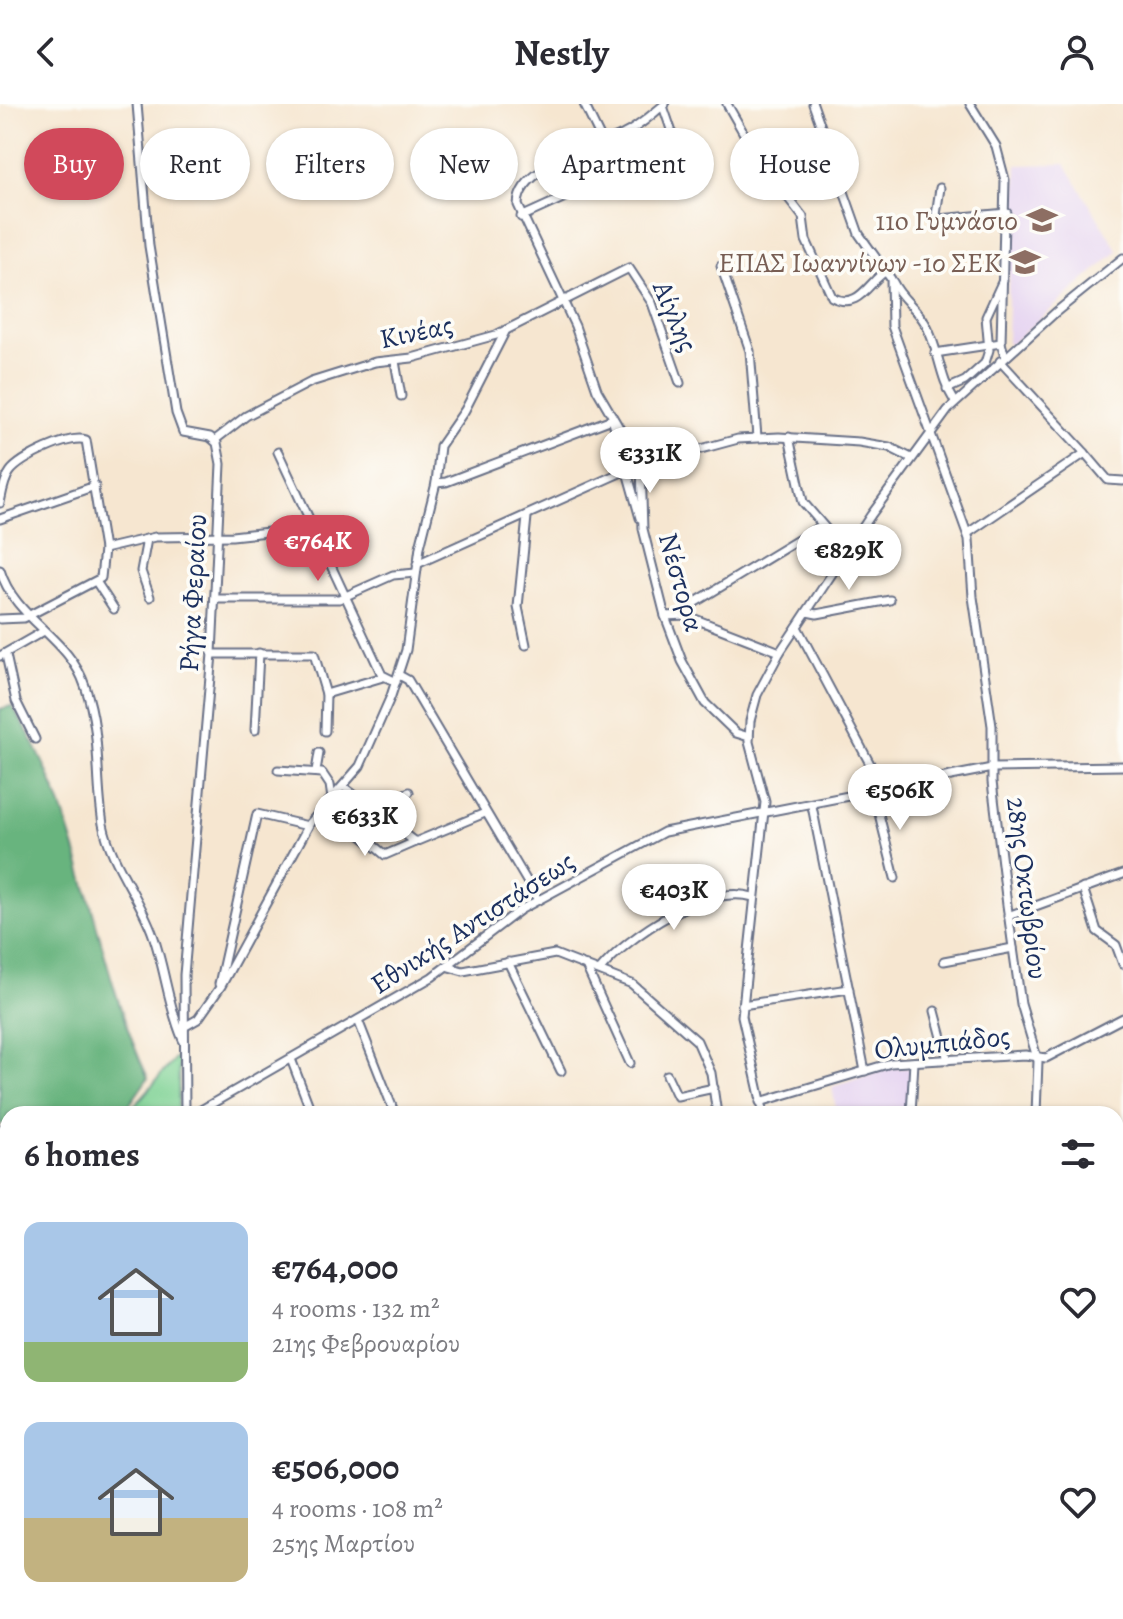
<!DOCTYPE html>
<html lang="en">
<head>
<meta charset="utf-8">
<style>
  :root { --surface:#fff; --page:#f7f7f7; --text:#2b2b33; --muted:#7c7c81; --accent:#d1495b }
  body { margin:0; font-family:Alegreya,serif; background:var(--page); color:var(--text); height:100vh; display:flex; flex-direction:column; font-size:30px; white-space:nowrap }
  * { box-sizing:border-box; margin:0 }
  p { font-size:26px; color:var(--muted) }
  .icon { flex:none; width:44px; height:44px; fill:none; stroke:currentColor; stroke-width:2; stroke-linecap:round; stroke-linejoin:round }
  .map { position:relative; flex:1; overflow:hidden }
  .sheet { position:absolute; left:0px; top:1002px; width:1124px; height:514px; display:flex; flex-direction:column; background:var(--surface); border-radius:24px 24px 0 0; box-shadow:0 2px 6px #0004 }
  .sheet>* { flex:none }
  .guide { position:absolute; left:24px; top:24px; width:1076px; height:72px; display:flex; gap:16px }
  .price { position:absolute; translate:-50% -68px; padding:0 18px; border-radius:28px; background:#fff; color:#222; font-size:26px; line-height:52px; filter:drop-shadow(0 2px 4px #0008) }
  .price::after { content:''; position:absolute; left:50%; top:48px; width:24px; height:18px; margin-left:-12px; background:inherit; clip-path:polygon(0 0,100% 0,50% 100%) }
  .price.on { background:var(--accent); color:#fff }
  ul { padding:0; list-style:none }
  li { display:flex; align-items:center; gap:24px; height:200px; padding:0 24px }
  li span { display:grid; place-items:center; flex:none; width:224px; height:160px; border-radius:16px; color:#555 }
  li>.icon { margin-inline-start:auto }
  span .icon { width:96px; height:96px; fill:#fffc; stroke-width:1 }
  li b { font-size:34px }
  h2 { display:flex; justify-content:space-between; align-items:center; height:96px; padding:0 24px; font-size:34px }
  .pill { padding:0 28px; border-radius:36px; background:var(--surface); box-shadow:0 2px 6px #0004; font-size:28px; line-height:72px }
  .pill.on { background:var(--accent); color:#fff }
  header { display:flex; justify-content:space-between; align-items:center; height:104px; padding:0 24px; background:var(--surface); font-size:36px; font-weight:700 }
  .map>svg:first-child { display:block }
  .built { fill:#e5d3f1 }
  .green { fill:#7fd294; stroke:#4d8079; stroke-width:2 }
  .forest { fill:#67b47e; stroke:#41726e; stroke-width:2 }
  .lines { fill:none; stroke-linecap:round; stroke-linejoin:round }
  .minor-casing { stroke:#686f86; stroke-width:11 }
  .major-casing { stroke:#686f86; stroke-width:13 }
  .highway-casing { stroke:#686f86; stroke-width:15 }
  .minor { stroke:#fff; stroke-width:7 }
  .major { stroke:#fff; stroke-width:9 }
  .highway { stroke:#fff; stroke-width:11 }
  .labels { text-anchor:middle; stroke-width:7; stroke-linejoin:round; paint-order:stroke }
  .education-label { font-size:28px; fill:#785e54; stroke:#fdfcf7; text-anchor:end }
  .street-label { font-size:28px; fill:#1b2f5e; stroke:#fdfcf7 }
</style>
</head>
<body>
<header><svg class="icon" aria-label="back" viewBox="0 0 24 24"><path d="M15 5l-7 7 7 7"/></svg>Nestly<svg class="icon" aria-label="person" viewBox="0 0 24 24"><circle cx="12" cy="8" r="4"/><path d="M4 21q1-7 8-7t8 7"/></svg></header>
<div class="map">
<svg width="1123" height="1515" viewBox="0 0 1123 1515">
  <rect width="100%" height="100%" fill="#fdfcf7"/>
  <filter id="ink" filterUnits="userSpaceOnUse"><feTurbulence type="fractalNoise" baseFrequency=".0125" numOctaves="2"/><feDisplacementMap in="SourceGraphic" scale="16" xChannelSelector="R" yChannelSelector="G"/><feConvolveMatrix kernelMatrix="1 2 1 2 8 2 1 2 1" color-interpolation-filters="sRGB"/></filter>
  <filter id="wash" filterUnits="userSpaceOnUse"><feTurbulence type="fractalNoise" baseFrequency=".006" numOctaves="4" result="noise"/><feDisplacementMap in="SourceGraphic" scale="32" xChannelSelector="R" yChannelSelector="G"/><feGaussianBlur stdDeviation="1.8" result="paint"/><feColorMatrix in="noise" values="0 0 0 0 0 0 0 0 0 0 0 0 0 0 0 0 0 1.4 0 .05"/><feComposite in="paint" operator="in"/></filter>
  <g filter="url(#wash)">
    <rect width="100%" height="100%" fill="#f6e6d0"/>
    <g class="built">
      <path d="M1065,60l53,87 -107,93 -4,-1 3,-107h5l2,-71z"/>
      <path d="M891,964h19l-2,46h-71l-5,-27z"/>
      <path d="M0,1047h8v224h-3l-5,-1z"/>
      <path d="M1116,1489h7v26h-85l10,-7h68z"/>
    </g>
    <path class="green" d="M179,950l-1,60h-45l-2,-4z"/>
    <g class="forest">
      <path d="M12,602c74,112 80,253 136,372l-25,36h-115v12l-8,-2v-415z"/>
      <path d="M8,1120v151l-8,-1v-144z"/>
    </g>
  </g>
  <g filter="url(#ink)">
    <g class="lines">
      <g class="minor-casing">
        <g id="minor">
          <path d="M137,0l12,142 27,167 7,19 27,5 7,6 4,21 -9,190 -28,321 1,139"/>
          <path d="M584,0l19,39"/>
          <path d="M665,0c-13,10 -26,23 -41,30 -30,16 -105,31 -106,71l57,121 22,64 44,75 2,64 22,87 17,45 23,42 31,30 13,4"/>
          <path d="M727,0l32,56 44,57 3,23 26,57c28,15 38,-19 55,-26"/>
          <path d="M813,0l46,130 32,45 1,47 77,213 4,58 19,129v56l15,123 14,99 17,57 -2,53"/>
          <path d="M970,0l26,42 9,34 -4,163 4,14"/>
          <path d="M663,2l27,79"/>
          <path d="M779,80l50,-35"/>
          <path d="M940,84l-4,27 3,4 68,-6"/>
          <path d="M521,113l53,-24 -16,-30"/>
          <path d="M721,162l29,85 7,86"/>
          <path d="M893,178c8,17 23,25 32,41 14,25 14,54 30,79"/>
          <path d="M935,249l66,-10"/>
          <path d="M395,257l6,35"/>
          <path d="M947,285l18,-8 20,-18 4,-13 -3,-33 17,-37"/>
          <path d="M613,318l27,96"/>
          <path d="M789,333l14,65 43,50"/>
          <path d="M215,336l31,-24 65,-34 64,-20 37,-4 84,-23 133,-67 23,35 28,80"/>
          <path d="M278,348l104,223 14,7"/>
          <path d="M1085,349l23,27 15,1"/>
          <path d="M436,379l10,-1 166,-63"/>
          <path d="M0,399c2,-10 4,-23 10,-31 10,-14 60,-38 76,-32l18,109 -3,29 -77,40 -24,1"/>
          <path d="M0,415l95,-33"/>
          <path d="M968,429l117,-80 -85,-92"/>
          <path d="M147,435l-6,32 9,26"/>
          <path d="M104,445l51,-12 77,-1 82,-9"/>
          <path d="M417,460l214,-96 107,-29 41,-2 80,5 30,5 22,11"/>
          <path d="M0,466c15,50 69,67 85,116 17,49 10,90 18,138 8,40 37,73 50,111 12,34 15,71 30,105"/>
          <path d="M97,479l17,26"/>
          <path d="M215,495h124l54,-24 23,-2"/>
          <path d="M807,508l10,2 73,-14"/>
          <path d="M685,511l4,-9 132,-80"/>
          <path d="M665,512l20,-1 95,37"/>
          <path d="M797,523l88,165"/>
          <path d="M526,541l-8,-38 9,-90"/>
          <path d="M212,550h102l12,40 57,-17"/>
          <path d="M6,551l10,46 19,38"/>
          <path d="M0,552l44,-25"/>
          <path d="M399,571l9,5 130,220"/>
          <path d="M255,626l4,-77"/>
          <path d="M325,627l1,-37"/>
          <path d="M278,666l44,3 8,12 2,14"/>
          <path d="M316,667l3,-18"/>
          <path d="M344,683l71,55 70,-29"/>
          <path d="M874,690l21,84"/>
          <path d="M326,702l59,49 30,-13"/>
          <path d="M812,702l53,265"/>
          <path d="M375,705l34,-17"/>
          <path d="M1083,784l14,43 19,14 7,19"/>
          <path d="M1008,812l115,-42"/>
          <path d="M944,857l69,-13"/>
          <path d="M508,858l53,109"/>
          <path d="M586,862l44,97"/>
          <path d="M449,863l14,4 92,-17 77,30 65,57 14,32 6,41"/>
          <path d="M600,866c28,-34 107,-87 153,-73"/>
          <path d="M219,880l38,-170 51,12"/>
          <path d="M742,901l107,-16"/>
          <path d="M935,907l13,49"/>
          <path d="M358,916l37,94"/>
          <path d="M184,923l14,-8 23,-33 89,-163 50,-57 31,-70 15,-46 14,-103 16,-64 4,-37 25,-36 41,-80"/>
          <path d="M291,955l21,55"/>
          <path d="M667,971l10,21 37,-8"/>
          <path d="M760,998l131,-39 134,-8 21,3 77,-40"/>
          <path d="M194,1010l238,-137 88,-67 144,-78 328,-64 131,-2"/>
          <path d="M764,1010l-22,-98 23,-214 -16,-60 1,-21 7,-26 23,-43 91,-137 77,-105 108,-98 67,-54"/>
          <path d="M911,1010l3,-52"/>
          <path d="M1116,1057l7,-6"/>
          <path d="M1116,1104l7,-5"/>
          <path d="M1116,1243l7,1"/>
          <path d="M0,1275h8"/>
          <path d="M1116,1325l7,3"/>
          <path d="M0,1379l8,16"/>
          <path d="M1116,1428l7,-5"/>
          <path d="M175,1508l6,7"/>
          <path d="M308,1508l2,7"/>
          <path d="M479,1508l3,7"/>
          <path d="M159,1515l10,-7"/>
          <path d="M497,1515l19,-7"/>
          <path d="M572,1515l5,-7"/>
          <path d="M717,1515l2,-7"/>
          <path d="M781,1515l5,-7"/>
          <path d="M927,1515l1,-7"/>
          <path d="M989,1515l10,-7"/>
        </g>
      </g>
      <g class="major-casing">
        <g id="major">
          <path d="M0,1026l8,2"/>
          <path d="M0,1036l8,2"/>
          <path d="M740,1508l11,7"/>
          <path d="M14,1515l9,-7"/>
        </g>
      </g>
      <g class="highway-casing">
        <g id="highway">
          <path d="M1116,1444l7,-5"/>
          <path d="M1116,1456l7,-5"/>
          <path d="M1016,1515l10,-7"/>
          <path d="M1032,1515l10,-7"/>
        </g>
      </g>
      <use href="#minor" class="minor"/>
      <use href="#major" class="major"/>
      <use href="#highway" class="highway"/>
    </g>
  </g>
  <defs>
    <g id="school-bare" transform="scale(2.4)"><path d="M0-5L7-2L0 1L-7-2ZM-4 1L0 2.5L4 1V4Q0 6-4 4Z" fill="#8d6e63" stroke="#fdfcf7" stroke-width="2.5" paint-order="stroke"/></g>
  </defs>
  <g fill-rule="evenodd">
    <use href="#school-bare" x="1042" y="116"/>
    <use href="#school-bare" x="1025" y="158"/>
  </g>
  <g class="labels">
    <g class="education-label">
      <text x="1018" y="126">11o Γυμνάσιο</text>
      <text x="1001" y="168">ΕΠΑΣ Ιωαννίνων -1ο ΣΕΚ</text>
    </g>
    <g class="street-label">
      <text transform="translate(676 212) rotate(67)" y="10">Αίγλης</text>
      <text transform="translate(416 227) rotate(-12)" y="10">Κινέας</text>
      <text transform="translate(682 478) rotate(74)" y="10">Νέστορα</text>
      <text transform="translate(192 489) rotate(-87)" y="10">Ρήγα Φεραίου</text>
      <text transform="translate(1028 784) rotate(83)" y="10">28ης Οκτωβρίου</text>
      <text transform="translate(472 818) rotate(-33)" y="10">Εθνικής Αντιστάσεως</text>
      <text transform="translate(942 938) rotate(-6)" y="10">Ολυμπιάδος</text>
    </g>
  </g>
</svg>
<b class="price" style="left:650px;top:391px">€331K</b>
<b class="price on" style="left:318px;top:479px">€764K</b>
<b class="price" style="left:849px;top:488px">€829K</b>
<b class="price" style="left:900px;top:728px">€506K</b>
<b class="price" style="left:365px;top:754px">€633K</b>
<b class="price" style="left:674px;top:828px">€403K</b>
<div class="guide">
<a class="pill on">Buy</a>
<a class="pill">Rent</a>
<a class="pill">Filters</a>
<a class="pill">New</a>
<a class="pill">Apartment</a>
<a class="pill">House</a>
</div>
<section class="sheet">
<h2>6 homes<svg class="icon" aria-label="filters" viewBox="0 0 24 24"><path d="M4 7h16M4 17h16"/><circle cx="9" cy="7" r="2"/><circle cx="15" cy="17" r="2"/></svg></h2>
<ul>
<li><span style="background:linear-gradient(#a9c7e8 75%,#8fb573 0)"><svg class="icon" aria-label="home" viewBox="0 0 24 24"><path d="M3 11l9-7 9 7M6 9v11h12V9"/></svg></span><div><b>€764,000</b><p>4 rooms · 132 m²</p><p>21ης Φεβρουαρίου</p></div><svg class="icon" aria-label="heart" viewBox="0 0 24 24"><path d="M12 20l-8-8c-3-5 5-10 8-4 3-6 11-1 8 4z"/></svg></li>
<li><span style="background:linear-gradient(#a9c7e8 60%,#c2b280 0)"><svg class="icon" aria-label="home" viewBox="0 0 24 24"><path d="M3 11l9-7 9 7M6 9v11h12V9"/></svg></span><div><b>€506,000</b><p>4 rooms · 108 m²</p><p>25ης Μαρτίου</p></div><svg class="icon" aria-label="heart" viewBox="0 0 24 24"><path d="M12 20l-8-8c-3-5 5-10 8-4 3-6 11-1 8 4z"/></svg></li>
</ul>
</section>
</div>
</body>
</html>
